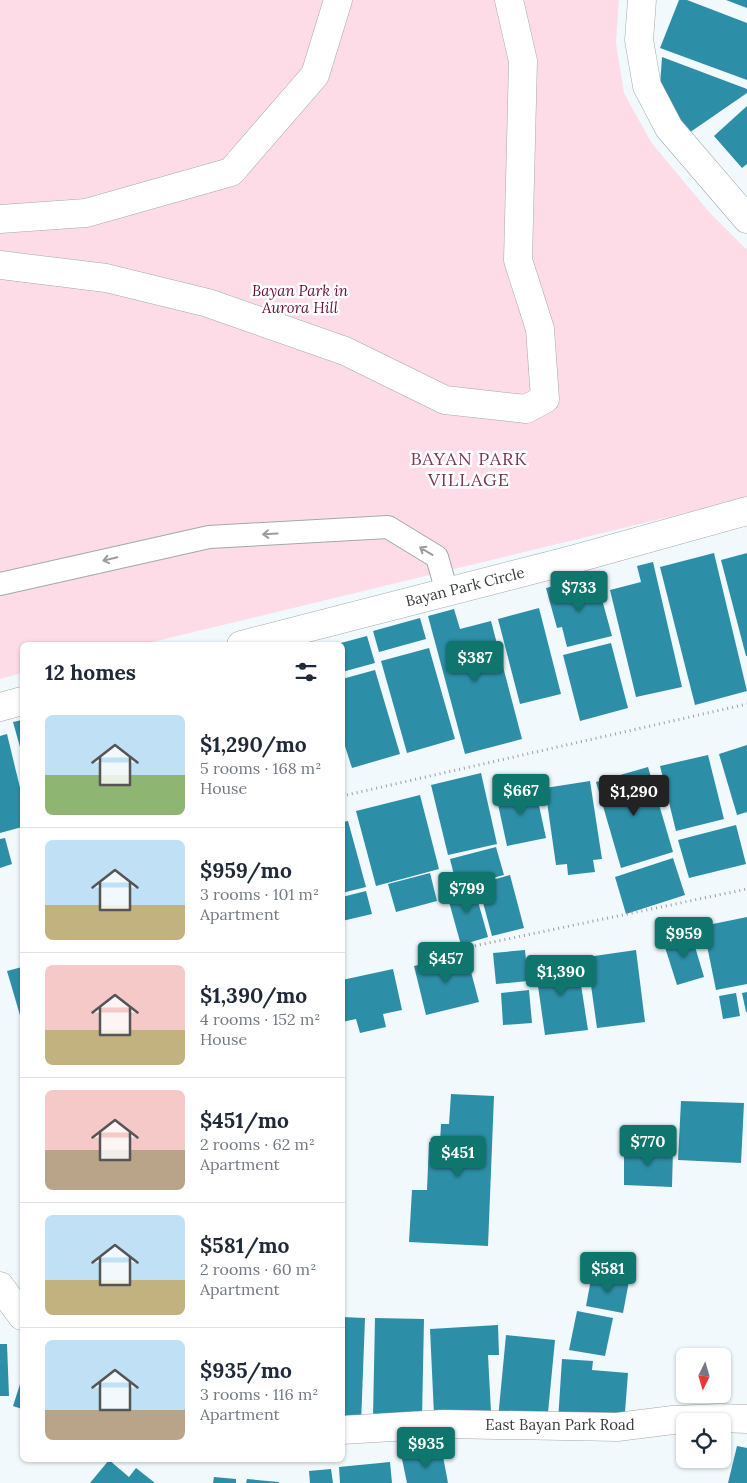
<!DOCTYPE html>
<html lang="en">
<head>
<meta charset="utf-8">
<style>
  :root { --surface:#fff; --page:#f2f2f3; --text:#1f2937; --muted:#747a83; --line:#e0e1e3; --accent:#0f766e }
  body { margin:0; font-family:Lora,serif; background:var(--page); color:var(--text); height:100vh; display:flex; flex-direction:column; font-size:19px; white-space:nowrap }
  * { box-sizing:border-box; margin:0 }
  p { font-size:16px; color:var(--muted) }
  .icon { flex:none; width:28px; height:28px; fill:none; stroke:currentColor; stroke-width:2; stroke-linecap:round; stroke-linejoin:round }
  .map { position:relative; flex:1; overflow:hidden }
  .drawer { position:absolute; left:20px; top:642px; width:325px; height:820px; display:flex; flex-direction:column; background:var(--surface); border-radius:8px; box-shadow:0 1px 4px #0004 }
  .drawer>* { flex:none }
  .needle { width:32px; rotate:185deg }
  .fabs { position:absolute; left:676px; top:1348px; display:grid; gap:10px }
  .fabs a { display:grid; place-items:center; width:55px; height:55px; border-radius:8px; background:var(--surface); box-shadow:0 1px 4px #0004; font-size:25px }
  .price { position:absolute; translate:-50% -42px; padding:0 11px; border-radius:5px; background:var(--accent); color:#fff; font-size:16px; line-height:32px; filter:drop-shadow(0 1px 2px #0008) }
  .price::after { content:''; position:absolute; left:50%; top:30px; width:15px; height:11px; margin-left:-8px; background:inherit; clip-path:polygon(0 0,100% 0,50% 100%) }
  .price.active { background:#222; color:#fff }
  ul { padding:0; list-style:none }
  li { display:flex; align-items:center; gap:15px; height:125px; padding:0 25px }
  li+li { border-top:1px solid var(--line) }
  li span { display:grid; place-items:center; flex:none; width:140px; height:100px; border-radius:8px; color:#555 }
  li>.icon { margin-inline-start:auto }
  span .icon { width:60px; height:60px; fill:#fffc; stroke-width:1 }
  li b { font-size:21px }
  h2 { display:flex; justify-content:space-between; align-items:center; height:60px; padding:0 25px; font-size:21px }
  .map>svg:first-child { display:block }
  .green { fill:#fedce7 }
  .building { fill:#2d8fa7 }
  .lines { fill:none; stroke-linecap:round; stroke-linejoin:round }
  .lane-casing { stroke:#a1a9ab; stroke-width:24 }
  .street-casing { stroke:#a1a9ab; stroke-width:29 }
  .secondary-casing { stroke:#a1a9ab; stroke-width:29 }
  .path { stroke:#9aa0a2; stroke-width:3; stroke-dasharray:1 4; stroke-linecap:butt }
  .lane { stroke:#fff; stroke-width:22 }
  .street { stroke:#fff; stroke-width:28 }
  .secondary { stroke:#fff; stroke-width:28 }
  .oneway { stroke:#9c9e9e }
  .labels { text-anchor:middle; stroke-width:5; stroke-linejoin:round; paint-order:stroke }
  .park-label { font-size:15px; font-style:italic; fill:#67103b; stroke:#fff }
  .street-label { font-size:15px; fill:#3a3d3e; stroke:#fff }
  .quarter-label { font-size:18px; letter-spacing:1px; fill:#7b3753; stroke:#fff }
</style>
</head>
<body>
<div class="map">
<svg width="747" height="1483" viewBox="0 0 747 1483">
  <rect width="100%" height="100%" fill="#f1f9fc"/>
  <path class="green" d="M0,0h619l-3,43 8,50 27,49 58,70 38,38v248l-607,147h-118v28l-22,6z"/>
  <g class="building">
    <path d="M679,0h8l60,23v57l-87,-32z"/>
    <path d="M726,0h21v8z"/>
    <path d="M662,57l85,32v4l-61,42 -26,-49z"/>
    <path d="M747,106v58l-5,4 -28,-32z"/>
    <path d="M714,553l33,138 -52,14 -35,-138z"/>
    <path d="M747,553v103h-1l-25,-96z"/>
    <path d="M653,562l29,125 -46,10 -26,-107 31,-8 -4,-16z"/>
    <path d="M583,579l4,17 13,-4 12,44 -45,11 -5,-20 -5,1 -11,-40z"/>
    <path d="M539,608l22,86 -41,10 -22,-85z"/>
    <path d="M454,609l6,20 31,-8 31,118 -57,15 -37,-138z"/>
    <path d="M420,618l6,21 -47,13 -6,-21z"/>
    <path d="M367,636l8,27 -33,9v-27l-5,-1z"/>
    <path d="M611,643l17,65 -48,13 -17,-66z"/>
    <path d="M429,648l26,91 -48,14 -26,-92z"/>
    <path d="M375,670l25,84 -48,14 -10,-31v-58z"/>
    <path d="M22,720v26l-2,1 -7,-25z"/>
    <path d="M7,734l15,62v31l-22,6v-97z"/>
    <path d="M747,745v67l-10,3 -18,-61z"/>
    <path d="M708,755l16,64 -48,12 -16,-65z"/>
    <path d="M648,767l25,85 -52,16 -25,-86z"/>
    <path d="M481,773l16,71 -49,11 -17,-70z"/>
    <path d="M590,781l12,78 -9,1 2,12 -27,3 -1,-11 -11,1 -11,-77z"/>
    <path d="M535,787l11,51 -39,8 -11,-51z"/>
    <path d="M420,795l19,74 -63,17 -20,-75z"/>
    <path d="M348,821l18,66 -24,6v-71z"/>
    <path d="M736,825l10,39 -57,14 -11,-38z"/>
    <path d="M5,838l7,26 -12,4v-29z"/>
    <path d="M496,847l8,28 -47,12 -7,-28z"/>
    <path d="M673,858l12,37 -59,19 -11,-37z"/>
    <path d="M430,873l7,28 -41,11 -8,-28z"/>
    <path d="M510,875l14,53 -32,8 -14,-52z"/>
    <path d="M473,884l15,53 -27,8 -15,-54z"/>
    <path d="M366,891l6,23 -30,7v-24z"/>
    <path d="M747,917v67l-31,6 -13,-64z"/>
    <path d="M691,933l13,44 -27,8 -14,-44z"/>
    <path d="M525,950l3,31 -32,3 -3,-31z"/>
    <path d="M636,950l9,72 -48,6 -10,-71z"/>
    <path d="M466,953l13,49 -53,13 -12,-49z"/>
    <path d="M577,959l11,71 -43,5 -10,-70z"/>
    <path d="M22,967v55l-15,-51z"/>
    <path d="M393,969l9,41 -19,4 3,13 -26,6 -4,-14 -14,3v-42z"/>
    <path d="M529,990l3,33 -29,2 -2,-32z"/>
    <path d="M747,992v20h-1l-4,-19z"/>
    <path d="M736,993l4,23 -17,3 -4,-23z"/>
    <path d="M451,1094l43,2 -6,150 -79,-4 3,-52h15l2,-48 11,1 1,-19h8z"/>
    <path d="M681,1101l63,2 -3,60 -63,-3z"/>
    <path d="M624,1147l49,2 -1,38 -48,-2z"/>
    <path d="M592,1274l37,7 -6,32 -37,-7z"/>
    <path d="M577,1311l36,7 -8,38 -36,-6z"/>
    <path d="M342,1317l23,1 -4,106h-19z"/>
    <path d="M375,1318l49,1 -2,99 -49,-1z"/>
    <path d="M498,1325l1,30h-11l3,57 -57,3 -4,-86z"/>
    <path d="M506,1335l49,5 -8,83 -49,-4z"/>
    <path d="M0,1344h7l2,52h-9z"/>
    <path d="M562,1359l31,2 -1,9 36,3 -4,52 -66,-4z"/>
    <path d="M22,1378v31l-9,-3z"/>
    <path d="M737,1446l10,2v35h-19z"/>
    <path d="M442,1451l6,32h-41l-5,-24z"/>
    <path d="M109,1460l20,17 7,-9 19,15h-65z"/>
    <path d="M390,1462l2,21h-52l-1,-16z"/>
    <path d="M331,1469l2,14h-23l-1,-12z"/>
    <path d="M214,1477l22,2v4h-23z"/>
    <path d="M247,1479l32,3v1h-33z"/>
  </g>
  <g class="lines">
    <g class="lane-casing">
      <path id="lane" d="M0,584l209,-47 179,-10 49,30 10,35"/>
    </g>
    <g class="street-casing">
      <g id="street">
        <path d="M0,219l86,-6 145,-41 84,-97 23,-75"/>
        <path d="M0,265l106,13 102,25 137,48 100,49 81,9 19,-10 -5,-70 -22,-69 5,-199 -14,-61"/>
        <path d="M0,1286l22,30"/>
        <path d="M342,1430l101,-6 174,3 56,-7 47,-2 27,1"/>
      </g>
    </g>
    <g class="secondary-casing">
      <g id="secondary">
        <path d="M642,0l-3,40 8,46 22,42 78,91"/>
        <path d="M241,645l330,-85 176,-49"/>
        <path d="M0,707l22,-6"/>
      </g>
    </g>
    <g class="path">
      <path d="M342,796l405,-92"/>
      <path d="M426,956l321,-67"/>
    </g>
    <use href="#lane" class="lane"/>
    <use href="#street" class="street"/>
    <use href="#secondary" class="secondary"/>
  </g>
  <defs><path id="oneway-shaft" d="M-6 0H5M1.5-3L5.5 0L1.5 3" fill="none" stroke-width="1.6" stroke-linecap="round" stroke-linejoin="round" transform="scale(1.25)"/></defs>
  <g class="oneway">
    <use href="#oneway-shaft" transform="translate(270 534) rotate(177)"/>
    <use href="#oneway-shaft" transform="translate(426 551) rotate(-149)"/>
    <use href="#oneway-shaft" transform="translate(110 559) rotate(167)"/>
  </g>
  <g class="labels">
    <g class="park-label">
      <text x="300" y="296">Bayan Park in<tspan x="300" dy="17">Aurora Hill</tspan></text>
    </g>
    <g class="street-label">
      <text transform="translate(465 587) rotate(-14)" y="5">Bayan Park Circle</text>
      <text x="560" y="1430">East Bayan Park Road</text>
    </g>
    <g class="quarter-label">
      <text x="469" y="465">BAYAN PARK<tspan x="469" dy="21">VILLAGE</tspan></text>
    </g>
  </g>
</svg>
<div class="fabs">
<a><svg class="needle" viewBox="-14 -14 28 28"><path d="M0-13l5 13h-10z" fill="#e53935"/><path d="M0 13l5-13h-10z" fill="#747a83"/></svg></a>
<a><svg class="icon" aria-label="locate" viewBox="0 0 24 24"><circle cx="12" cy="12" r="6"/><path d="M12 2v4M12 18v4M2 12h4M18 12h4"/></svg></a>
</div>
<b class="price" style="left:579px;top:613px">$733</b>
<b class="price" style="left:475px;top:683px">$387</b>
<b class="price" style="left:521px;top:816px">$667</b>
<b class="price active" style="left:634px;top:817px">$1,290</b>
<b class="price" style="left:467px;top:914px">$799</b>
<b class="price" style="left:684px;top:959px">$959</b>
<b class="price" style="left:446px;top:984px">$457</b>
<b class="price" style="left:561px;top:997px">$1,390</b>
<b class="price" style="left:648px;top:1167px">$770</b>
<b class="price" style="left:458px;top:1178px">$451</b>
<b class="price" style="left:608px;top:1294px">$581</b>
<b class="price" style="left:426px;top:1469px">$935</b>
<section class="drawer">
<h2>12 homes<svg class="icon" aria-label="filters" viewBox="0 0 24 24"><path d="M4 7h16M4 17h16"/><circle cx="9" cy="7" r="2"/><circle cx="15" cy="17" r="2"/></svg></h2>
<ul>
<li><span style="background:linear-gradient(#bfe0f5 60%,#8fb573 0)"><svg class="icon" aria-label="home" viewBox="0 0 24 24"><path d="M3 11l9-7 9 7M6 9v11h12V9"/></svg></span><div><b>$1,290/mo</b><p>5 rooms · 168 m²</p><p>House</p></div></li>
<li><span style="background:linear-gradient(#bfe0f5 65%,#c2b280 0)"><svg class="icon" aria-label="home" viewBox="0 0 24 24"><path d="M3 11l9-7 9 7M6 9v11h12V9"/></svg></span><div><b>$959/mo</b><p>3 rooms · 101 m²</p><p>Apartment</p></div></li>
<li><span style="background:linear-gradient(#f6c9c9 65%,#c2b280 0)"><svg class="icon" aria-label="home" viewBox="0 0 24 24"><path d="M3 11l9-7 9 7M6 9v11h12V9"/></svg></span><div><b>$1,390/mo</b><p>4 rooms · 152 m²</p><p>House</p></div></li>
<li><span style="background:linear-gradient(#f6c9c9 60%,#b9a48a 0)"><svg class="icon" aria-label="home" viewBox="0 0 24 24"><path d="M3 11l9-7 9 7M6 9v11h12V9"/></svg></span><div><b>$451/mo</b><p>2 rooms · 62 m²</p><p>Apartment</p></div></li>
<li><span style="background:linear-gradient(#bfe0f5 65%,#c2b280 0)"><svg class="icon" aria-label="home" viewBox="0 0 24 24"><path d="M3 11l9-7 9 7M6 9v11h12V9"/></svg></span><div><b>$581/mo</b><p>2 rooms · 60 m²</p><p>Apartment</p></div></li>
<li><span style="background:linear-gradient(#bfe0f5 70%,#b9a48a 0)"><svg class="icon" aria-label="home" viewBox="0 0 24 24"><path d="M3 11l9-7 9 7M6 9v11h12V9"/></svg></span><div><b>$935/mo</b><p>3 rooms · 116 m²</p><p>Apartment</p></div></li>
</ul>
</section>
</div>
</body>
</html>
